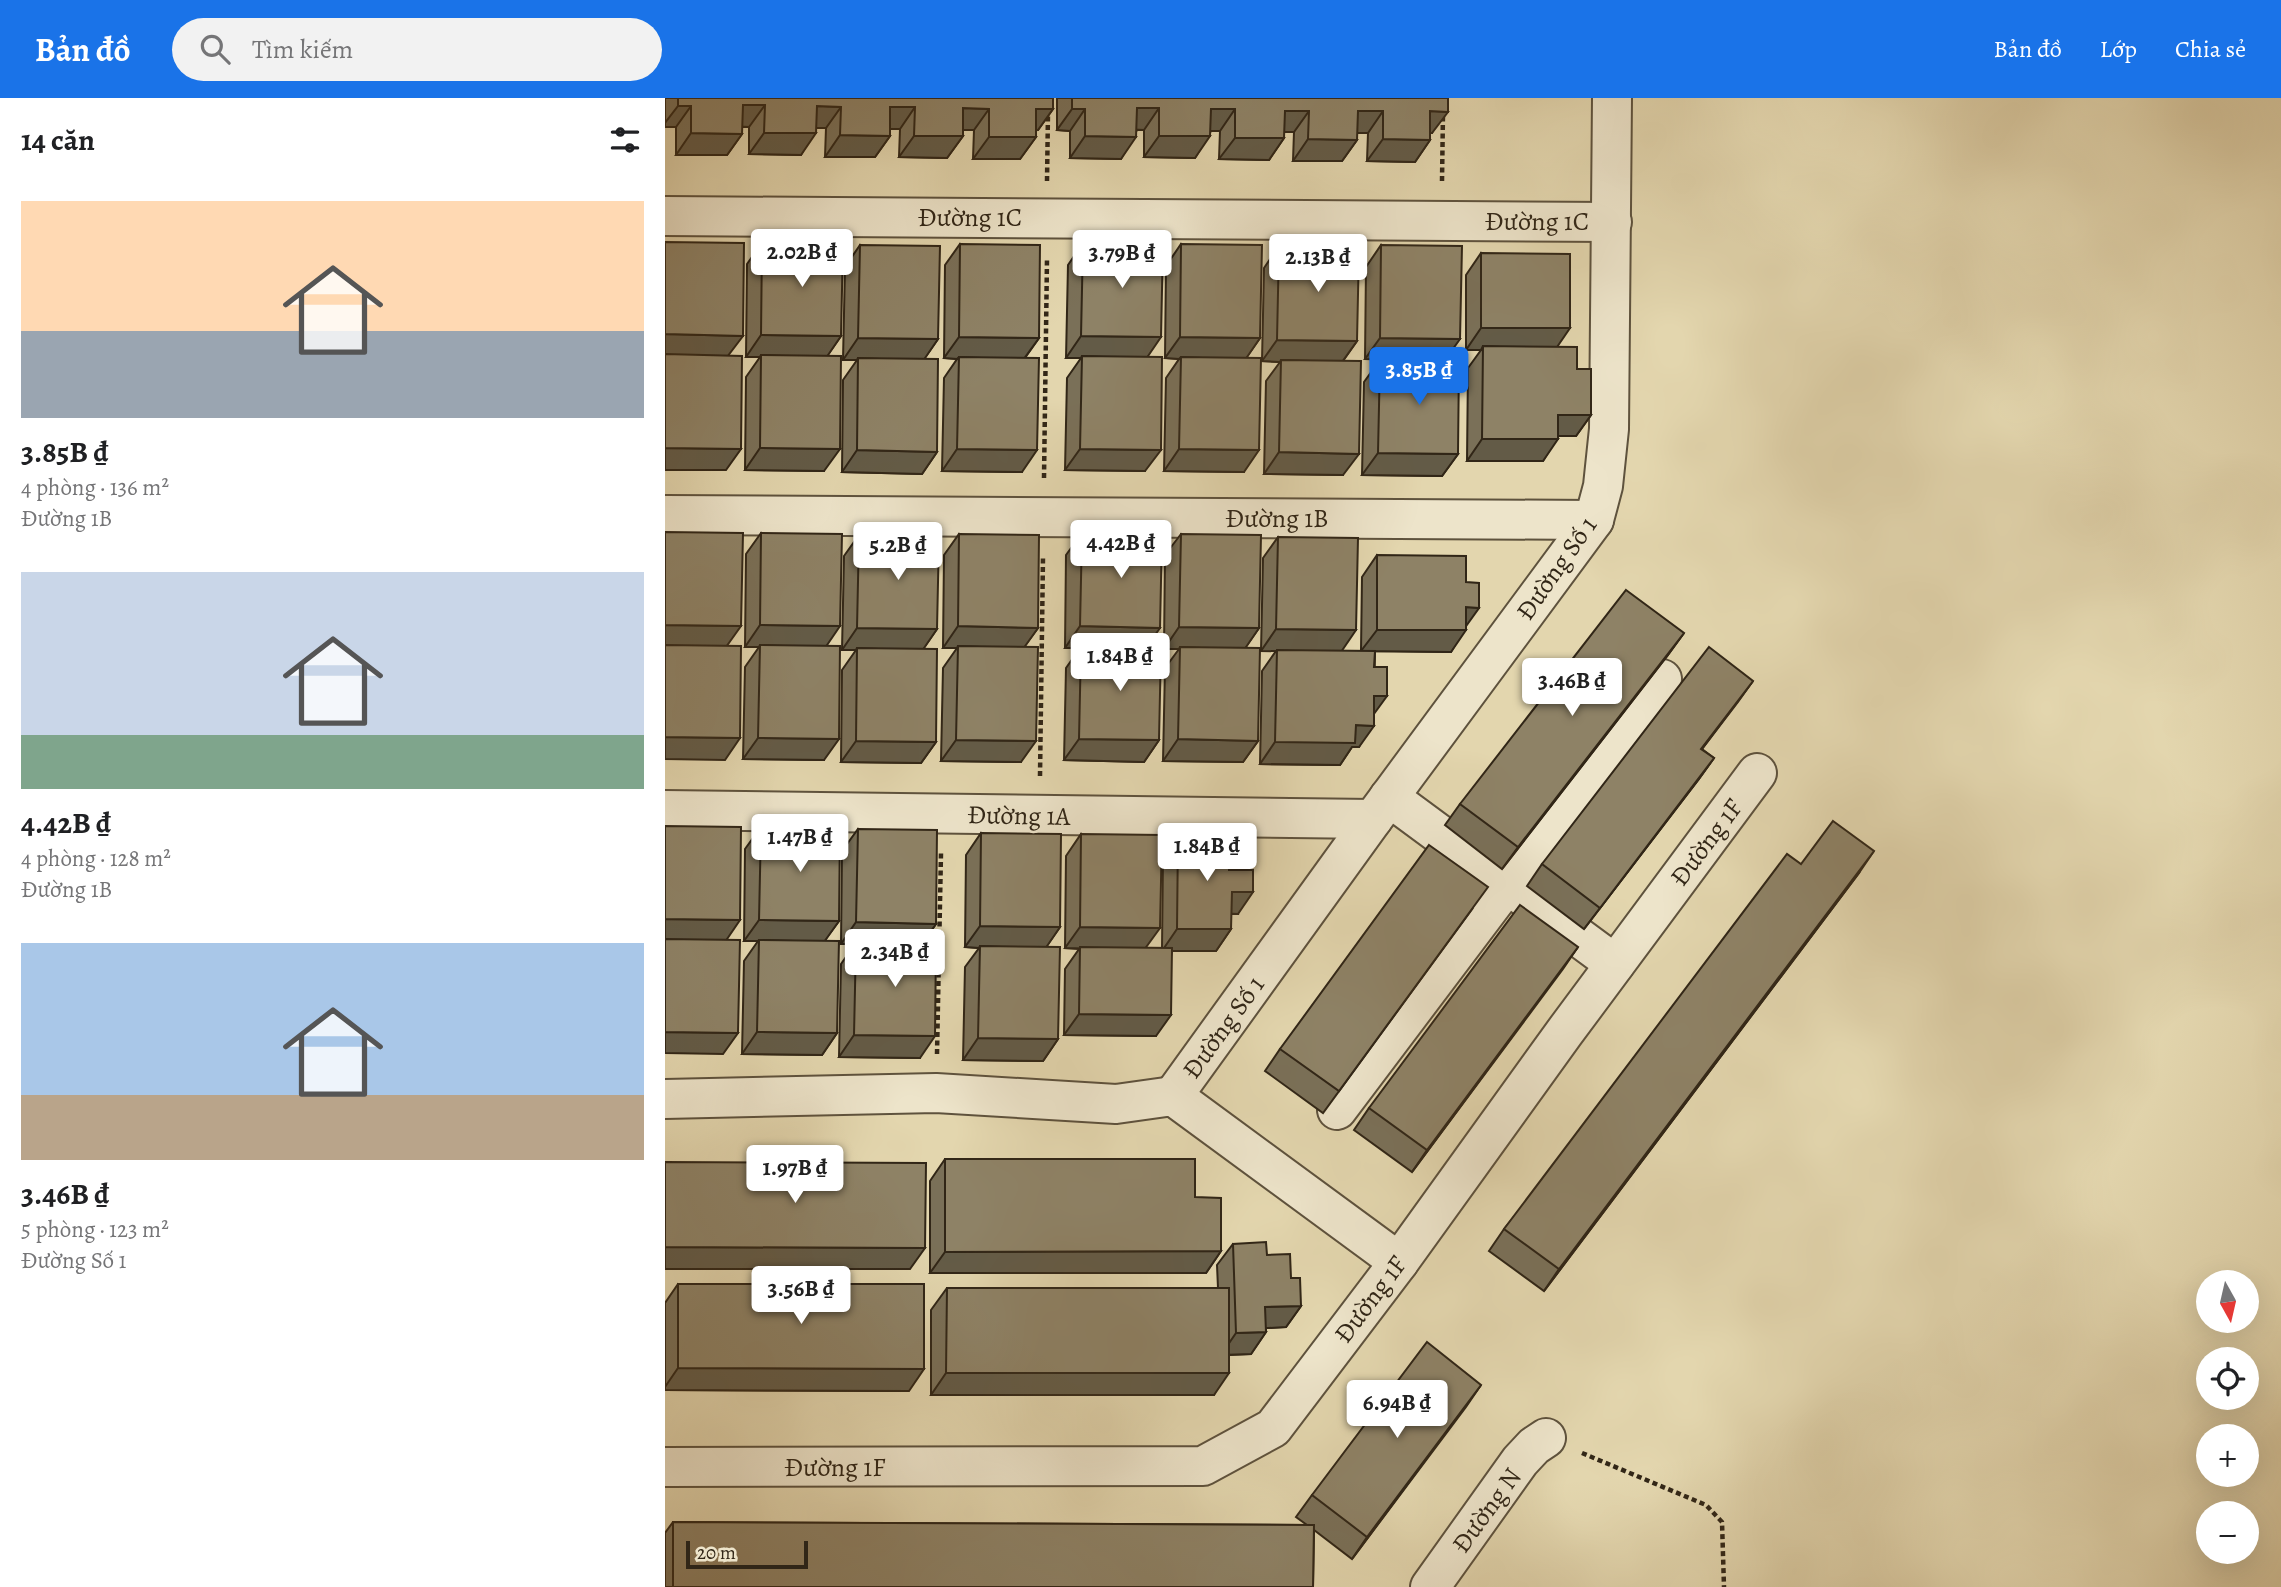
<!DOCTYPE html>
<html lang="vi">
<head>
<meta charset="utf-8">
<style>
  :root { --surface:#fff; --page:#f2f2f2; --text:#202124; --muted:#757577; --accent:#1a73e8 }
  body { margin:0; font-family:Alegreya,serif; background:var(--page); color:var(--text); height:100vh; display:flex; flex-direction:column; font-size:26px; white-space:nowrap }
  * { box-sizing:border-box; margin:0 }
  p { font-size:23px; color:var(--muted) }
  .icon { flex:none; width:38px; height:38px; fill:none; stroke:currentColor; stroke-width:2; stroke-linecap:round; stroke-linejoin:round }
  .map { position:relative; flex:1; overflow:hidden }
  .drawer { display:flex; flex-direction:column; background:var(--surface); width:665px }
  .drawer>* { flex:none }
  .needle { width:46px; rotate:172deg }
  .fabs { position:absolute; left:1531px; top:1172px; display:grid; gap:14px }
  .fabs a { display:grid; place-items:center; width:63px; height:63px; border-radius:50%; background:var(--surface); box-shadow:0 7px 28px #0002; font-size:35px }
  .scale { position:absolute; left:21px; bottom:18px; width:122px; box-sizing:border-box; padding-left:7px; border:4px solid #312617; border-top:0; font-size:19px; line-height:24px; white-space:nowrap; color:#312617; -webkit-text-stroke:5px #ede4ca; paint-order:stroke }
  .price { position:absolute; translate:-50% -60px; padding:0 16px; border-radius:7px; background:#fff; color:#222; font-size:23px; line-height:46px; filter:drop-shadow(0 2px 4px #0008) }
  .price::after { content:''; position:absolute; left:50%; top:42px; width:21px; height:16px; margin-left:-10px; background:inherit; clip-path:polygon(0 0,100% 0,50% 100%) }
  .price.selected { background:var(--accent); color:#fff }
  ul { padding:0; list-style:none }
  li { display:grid; align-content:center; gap:14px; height:371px; padding:0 21px }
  li span { display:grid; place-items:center; height:217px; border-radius:0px; color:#555 }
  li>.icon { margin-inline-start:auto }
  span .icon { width:126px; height:126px; fill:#fffc; stroke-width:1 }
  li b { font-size:30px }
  h2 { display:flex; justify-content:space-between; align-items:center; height:84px; padding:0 21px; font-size:30px }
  header { display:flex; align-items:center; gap:42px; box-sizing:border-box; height:98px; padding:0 35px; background:var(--accent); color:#fff }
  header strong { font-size:33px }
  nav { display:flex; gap:38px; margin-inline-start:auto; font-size:24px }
  .search { width:490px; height:63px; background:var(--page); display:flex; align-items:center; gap:18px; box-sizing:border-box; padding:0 24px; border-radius:38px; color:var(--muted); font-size:26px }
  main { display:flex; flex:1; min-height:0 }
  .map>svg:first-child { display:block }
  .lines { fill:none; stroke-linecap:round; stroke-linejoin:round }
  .minor-casing { stroke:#5e523d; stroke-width:42 }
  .path { stroke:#312617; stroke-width:4.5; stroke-dasharray:5 3.5; stroke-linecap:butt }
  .minor { stroke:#ede4ca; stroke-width:38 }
  .wall { fill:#7a7058; stroke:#312617; stroke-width:2 }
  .shaded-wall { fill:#635b47; stroke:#312617; stroke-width:2 }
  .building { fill:#8e8266; stroke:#312617; stroke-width:2 }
  .labels { text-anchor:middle; stroke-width:5; stroke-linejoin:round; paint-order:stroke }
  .street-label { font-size:26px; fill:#312617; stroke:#ede4ca }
</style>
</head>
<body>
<header>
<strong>Bản đồ</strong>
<div class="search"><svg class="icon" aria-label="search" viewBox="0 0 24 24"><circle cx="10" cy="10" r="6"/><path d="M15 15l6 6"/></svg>Tìm kiếm</div>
<nav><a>Bản đồ</a><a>Lớp</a><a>Chia sẻ</a></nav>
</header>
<main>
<section class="drawer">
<h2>14 căn<svg class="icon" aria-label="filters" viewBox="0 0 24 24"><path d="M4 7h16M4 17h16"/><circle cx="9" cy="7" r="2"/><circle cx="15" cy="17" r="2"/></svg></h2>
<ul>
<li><span style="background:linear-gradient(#ffd9b3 60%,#9aa5b1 0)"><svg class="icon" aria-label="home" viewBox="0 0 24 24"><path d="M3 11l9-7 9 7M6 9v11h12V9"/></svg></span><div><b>3.85B ₫</b><p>4 phòng · 136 m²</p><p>Đường 1B</p></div></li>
<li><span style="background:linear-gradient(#c9d6e8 75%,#7fa58c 0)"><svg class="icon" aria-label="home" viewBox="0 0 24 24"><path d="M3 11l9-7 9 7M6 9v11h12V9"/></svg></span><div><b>4.42B ₫</b><p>4 phòng · 128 m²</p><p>Đường 1B</p></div></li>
<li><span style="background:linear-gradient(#a9c7e8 70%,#b9a48a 0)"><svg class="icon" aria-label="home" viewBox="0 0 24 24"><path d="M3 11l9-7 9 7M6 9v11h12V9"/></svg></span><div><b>3.46B ₫</b><p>5 phòng · 123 m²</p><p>Đường Số 1</p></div></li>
</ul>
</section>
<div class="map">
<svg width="1616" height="1489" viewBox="0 0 1616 1489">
  <rect width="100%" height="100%" fill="#e3d6ae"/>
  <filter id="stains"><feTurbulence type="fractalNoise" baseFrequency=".00286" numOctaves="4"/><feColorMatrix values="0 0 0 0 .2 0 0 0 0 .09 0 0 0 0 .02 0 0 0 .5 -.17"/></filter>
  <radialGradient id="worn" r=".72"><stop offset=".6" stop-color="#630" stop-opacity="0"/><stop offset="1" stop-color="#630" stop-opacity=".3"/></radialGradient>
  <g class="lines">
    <g class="minor-casing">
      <g id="minor">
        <path d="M0,118l947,6"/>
        <path d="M0,417l929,5"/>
        <path d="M724,699l226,167"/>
        <path d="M0,712l708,9"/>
        <path d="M508,998l200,-277 221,-299 9,-34 6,-57 3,-331"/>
        <path d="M0,1001l271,-6 180,11 57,-8 226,166"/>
        <path d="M672,1012l325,-431"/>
        <path d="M0,1369l538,-1 70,-38 126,-166 165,-229 193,-260"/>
        <path d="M765,1489l90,-126 14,-15 12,-8"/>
      </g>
    </g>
    <g class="path">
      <path d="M382,83l1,-69"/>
      <path d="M777,83l1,-68"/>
      <path d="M379,380l3,-219"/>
      <path d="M375,678l3,-219"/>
      <path d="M272,956l4,-201"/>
      <path d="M917,1355l124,52 16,17 2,65"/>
    </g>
    <use href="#minor" class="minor"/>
  </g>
  <g class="wall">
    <path d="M0,0h388v11l-15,21h-2v7l-16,22h-47l1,-29h-11v6l-16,22 -48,-1 1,-28h-10v7l-15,21h-50l1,-29h-10l-15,27 -52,-1v-27h-7v7l-15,21h-51v-28h-11z"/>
    <path d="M392,0h391l-16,35h-2v7l-15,22 -48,-1 1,-28h-11v7l-15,21h-49l1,-29h-10v6l-15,22 -50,-1 1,-28h-9l-16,27 -51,-1v-27h-7l-16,29 -51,-1v-27l-13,-1z"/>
    <path d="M97,145l79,93 -14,20 -3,115 -79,-1 1,-93 14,-20h-14l1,-93z"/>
    <path d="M418,145l64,114 -2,114 -80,-1 2,-92 14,-20h-15l2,-93z"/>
    <path d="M295,146l79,94 -14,20 -3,114 -80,-1 2,-93 13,-19 -13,-1 1,-93z"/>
    <path d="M516,146l79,94 -14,20 -2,114 -80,-1 2,-93 13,-19 -14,-1 1,-92z"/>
    <path d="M195,147l78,94 -14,20 13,93 -15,22 -80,-2 1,-92 14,-20h-14l2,-93z"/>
    <path d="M716,147l64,115 -80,-1 1,-92z"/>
    <path d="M614,148l78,95 -14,20v114l-79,-1 2,-93 14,-19 -18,-1 2,-93z"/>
    <path d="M816,155l76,94 20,22 14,46 -15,21h-18l-15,25h-76l1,-93 13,-18h-15v-75z"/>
    <path d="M715,262l78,94 -16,22 -80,-1 2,-93z"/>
    <path d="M96,435l65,113 -2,114 -81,-1 2,-92 14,-20h-14l1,-93z"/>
    <path d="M417,435l65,114 12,93 -15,22 -80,-2 2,-92 14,-20h-15l1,-93z"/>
    <path d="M294,436l79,94 -14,19 -3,115 -80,-1 2,-93 14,-20h-14l1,-93z"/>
    <path d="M516,436l78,94 -14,20 13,93 -15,21 -80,-1 2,-93 14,-19h-15l1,-94z"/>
    <path d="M194,437l78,94 -14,20 13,93 -15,21 -80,-1 1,-92 14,-20h-14l2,-94z"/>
    <path d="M613,439l64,114h19l1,-74 15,-22 89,71 -15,26 -76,-1 -1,63 -15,33h-7l-12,18 -80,-1 2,-93 14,-20h-15l2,-93z"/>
    <path d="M1019,535l-16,22 -166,214 -57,-44 15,-21z"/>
    <path d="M1088,583l-51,68 12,9 -15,21 -115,150 -57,-43 15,-22z"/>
    <path d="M96,729l78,94 -14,19 12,93 -15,22 -80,-1 2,-93 14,-20h-14l1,-92z"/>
    <path d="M193,731l78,95 -14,19 -2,115 -81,-1 2,-93 14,-20h-14l1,-93z"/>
    <path d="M316,735l79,94 -14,20 12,92 -15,22 -80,-1 2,-93 14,-19 -14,-1 1,-92z"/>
    <path d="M416,736l65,114h16l1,-90 15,-21 51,33 9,44h-7v15l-15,22h-44l-16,85 -92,-1 1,-66 14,-20 -14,-1 1,-92z"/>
    <path d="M1136,766l58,9 -315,418 -55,-40 15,-22z"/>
    <path d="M808,810l-150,205 -58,-42 15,-22z"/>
    <path d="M913,849l-166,225 -58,-42 15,-22z"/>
    <path d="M280,1061l250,38 26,54 -15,22h-276v-92z"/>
    <path d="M568,1146l34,11 24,23 10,28 -15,21 -20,1v4l-15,22 -22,1 -15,40h-283v-85l16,-22h271l-1,-23z"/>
    <path d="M13,1186l231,107 -244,-1v-87z"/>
    <path d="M816,1287l-129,174 -38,-29 -1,57h-648v-54l8,-11 634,3 -11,-8 16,-22z"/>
  </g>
  <g class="shaded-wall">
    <path d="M78,7h22l-16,22 -21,-1z"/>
    <path d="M13,8h13l-15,21h-11v-4z"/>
    <path d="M152,8l24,1 -15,21h-25z"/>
    <path d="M225,9h25l-15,22h-25z"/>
    <path d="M298,10l26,1 -15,21h-26z"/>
    <path d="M472,10h22l-15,22 -22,-1z"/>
    <path d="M371,11h17l-15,21 -17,1z"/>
    <path d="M407,11h13l-15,22 -13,-1z"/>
    <path d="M546,11h24l-15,22h-24z"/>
    <path d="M620,13h24l-15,21h-25z"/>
    <path d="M693,13h25l-15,22h-26z"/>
    <path d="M765,13l18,1 -16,21h-17z"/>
    <path d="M26,35l51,1 -15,21h-51z"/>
    <path d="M99,35h52l-15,22 -52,-1z"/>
    <path d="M175,37l50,1 -15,21h-50z"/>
    <path d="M249,38h49l-16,22 -48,-1z"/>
    <path d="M420,38l51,1 -15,22 -51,-1z"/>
    <path d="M494,38h51l-15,22 -51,-1z"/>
    <path d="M324,39h47l-16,22h-47z"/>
    <path d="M570,40h49l-15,22 -50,-1z"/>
    <path d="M643,41l49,1 -15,21h-49z"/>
    <path d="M718,41l47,1 -15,22 -48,-1z"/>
    <path d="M816,230h89l-15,22 -72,-4 -2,4h-15z"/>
    <path d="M0,236l78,2 -16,21 -62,-1z"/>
    <path d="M96,237l80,1 -15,22 -65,-3 -1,2h-14z"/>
    <path d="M416,238l80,1 -15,22 -64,-3 -1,2h-15z"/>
    <path d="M294,239l80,1 -16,22 -64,-3 -2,2 -13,-1z"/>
    <path d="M515,239l80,1 -15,22 -64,-3 -2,2 -14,-1z"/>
    <path d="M193,240l80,1 -15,22 -65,-3 -1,2h-14z"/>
    <path d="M715,240l80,1 -15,21 -80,-1z"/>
    <path d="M612,242l80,1 -15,21 -61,-2 -1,2 -18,-1z"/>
    <path d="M893,317h33l-15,21h-33z"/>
    <path d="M817,341h76l-15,22h-76z"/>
    <path d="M0,350l76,1 -15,21h-61z"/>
    <path d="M95,350l80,1 -16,22 -79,-1z"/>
    <path d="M292,351l80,1 -15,22 -80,-1z"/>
    <path d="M415,351l81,1 -16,21 -80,-1z"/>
    <path d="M514,351l80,1 -15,22 -80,-1z"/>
    <path d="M192,352l80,2 -15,22 -80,-2z"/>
    <path d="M614,354l80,2 -16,21 -79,-1z"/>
    <path d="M713,355l80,1 -16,22 -80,-1z"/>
    <path d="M801,509l13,1 -15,21z"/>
    <path d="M0,527l76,1 -15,21h-61z"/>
    <path d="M95,527l80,1 -15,22 -65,-3 -1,2h-14z"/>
    <path d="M293,528l80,2 -15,21 -65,-3 -1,2h-14z"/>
    <path d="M415,528l80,2 -15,21 -64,-3 -1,2h-15z"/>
    <path d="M514,529l80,1 -15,22 -64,-3 -1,2h-15z"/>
    <path d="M192,530l80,1 -15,22 -65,-3 -1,2h-14z"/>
    <path d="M611,531l80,1 -15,22 -80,-1z"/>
    <path d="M712,532h89l-15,22 -90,-1z"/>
    <path d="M1019,535l-16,22 -166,214 16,-22z"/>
    <path d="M1088,583l-15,21 -52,68 15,-21z"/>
    <path d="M709,598h13l-16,22z"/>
    <path d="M691,627l18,1 -15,21h-7l-12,18 -80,-1 15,-22z"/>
    <path d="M0,639l75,1 -15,22 -60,-1z"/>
    <path d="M93,640l81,1 -15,21 -81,-1z"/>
    <path d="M414,641l80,1 -15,22 -80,-2z"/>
    <path d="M513,641l80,2 -15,21 -80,-1z"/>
    <path d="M291,642l80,1 -15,21 -80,-1z"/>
    <path d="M191,643l80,1 -15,21 -80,-1z"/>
    <path d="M1049,660l-15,21 -115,150 16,-21z"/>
    <path d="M1209,753l-15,22 -315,418 15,-22z"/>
    <path d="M567,794h21l-15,22 -22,-1z"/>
    <path d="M0,821l75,1 -15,22 -60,-1z"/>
    <path d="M94,822l80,1 -15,21 -65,-2 -1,1h-14z"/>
    <path d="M191,824l80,2 -15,21 -65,-3 -1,2h-14z"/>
    <path d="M315,828l80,1 -15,22 -65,-3 -1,2 -14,-1z"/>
    <path d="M415,829l80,1 -16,22 -79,-2z"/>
    <path d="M512,831h54l-15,22h-54z"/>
    <path d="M913,849l-15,22 -151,203 15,-22z"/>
    <path d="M414,916l92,1 -15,21 -92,-1z"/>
    <path d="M0,934l73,1 -15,21 -58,-1z"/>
    <path d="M92,934l80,1 -15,22 -80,-1z"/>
    <path d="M189,937l81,1 -15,22 -81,-1z"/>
    <path d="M313,940l80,1 -15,22 -80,-1z"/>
    <path d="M0,1149l260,1 -15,21h-245z"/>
    <path d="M556,1153l-15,22h-276l15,-21z"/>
    <path d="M636,1208l-15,21 -36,2 15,-22z"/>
    <path d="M601,1234l-15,22 -30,1 15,-22z"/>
    <path d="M13,1270l246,1 -15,22 -244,-1v-3z"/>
    <path d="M281,1275h283l-15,22h-283z"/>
    <path d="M816,1287l-15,22 -114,152 15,-22z"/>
  </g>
  <g class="building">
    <path d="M13,0h375v11h-17v28h-47v-28l-26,-1v28h-49l1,-29h-25v29l-50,-1 1,-28 -24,-1 -1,27h-52l1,-28h-22l-1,29 -51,-1v-27h-13z"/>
    <path d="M407,0h376v14l-18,-1v29l-47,-1v-28h-25l-1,29 -49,-1 1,-28h-24l-1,27h-49v-29h-24l-1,27h-51v-28h-22l-1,29 -51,-1v-27h-13z"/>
    <path d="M0,144l79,1 -1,93 -78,-2z"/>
    <path d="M97,145l81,1 -2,92 -80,-1z"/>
    <path d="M418,145l80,1 -2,93 -80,-1z"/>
    <path d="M295,146l80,1 -1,93 -80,-1z"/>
    <path d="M516,146l81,1 -2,93 -80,-1z"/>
    <path d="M195,147l80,1 -2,93 -80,-1z"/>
    <path d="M716,147l81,1 -2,93 -80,-1z"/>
    <path d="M614,148l80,2 -2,93 -80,-1z"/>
    <path d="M816,155l89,1v74h-89z"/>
    <path d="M818,248l94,1v22h14v46h-33v24h-76z"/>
    <path d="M0,256l77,2 -1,93 -76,-1z"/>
    <path d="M96,257l80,1 -1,93 -80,-1z"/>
    <path d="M417,258l80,1 -1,93 -81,-1z"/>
    <path d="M294,259l80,1 -2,92 -80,-1z"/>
    <path d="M516,259l80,1 -2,92 -80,-1z"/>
    <path d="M193,260l80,1 -1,93 -80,-2z"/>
    <path d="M616,262l80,1 -2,93 -80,-2z"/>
    <path d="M715,262l79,2 -1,92 -80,-1z"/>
    <path d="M0,434l78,1 -2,93 -76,-1z"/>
    <path d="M96,435l81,1 -2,92 -80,-1z"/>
    <path d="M417,435l80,1 -2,94 -80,-2z"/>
    <path d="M294,436l80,1 -1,93 -80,-2z"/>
    <path d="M516,436l80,1 -2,93 -80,-1z"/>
    <path d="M194,437l80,1 -2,93 -80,-1z"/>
    <path d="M613,439l80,1 -2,92 -80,-1z"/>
    <path d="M712,457l89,1v26l13,1v25l-13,-1v23h-89z"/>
    <path d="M961,492l58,43 -166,214 -58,-43z"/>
    <path d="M0,547l76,1 -1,92 -75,-1z"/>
    <path d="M95,547l80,1 -1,93 -81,-1z"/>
    <path d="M293,548l80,1 -2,94 -80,-1z"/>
    <path d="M416,548l80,1 -2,93 -80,-1z"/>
    <path d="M515,549l80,1 -2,93 -80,-2z"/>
    <path d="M1044,549l44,34 -52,68 13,9 -114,150 -58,-44z"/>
    <path d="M192,550l80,1 -1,93 -80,-1z"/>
    <path d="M612,552l98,1 -1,16h13v29h-13v30l-18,-1 -1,18 -80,-1z"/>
    <path d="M1168,723l41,30 -315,418 -55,-40 283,-375 14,10z"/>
    <path d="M0,728l76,1 -1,93 -75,-1z"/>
    <path d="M96,729l79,1 -1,93 -80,-1z"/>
    <path d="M193,731l79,1 -1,94 -80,-2z"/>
    <path d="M316,735l80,1 -1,93 -80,-1z"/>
    <path d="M416,736l81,1 -2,93 -80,-1z"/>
    <path d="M513,739h51v33h24v22h-21l-1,37h-54z"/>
    <path d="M764,747l59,42 -149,204 -59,-42z"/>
    <path d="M855,807l58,42 -151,203 -58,-42z"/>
    <path d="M0,841l75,1 -2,93 -73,-1z"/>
    <path d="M94,842l80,1 -2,92 -80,-1z"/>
    <path d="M191,844l80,2 -1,92 -81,-1z"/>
    <path d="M315,848l80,1 -2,92 -80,-1z"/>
    <path d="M415,849l92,1 -1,67 -92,-1z"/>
    <path d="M280,1061h250v38l26,1v53l-276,1z"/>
    <path d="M0,1064l261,1 -1,85 -260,-1z"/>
    <path d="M601,1144l1,13 23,-1 1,24h9l1,28 -36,1 1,25 -30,1 -3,-89z"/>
    <path d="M13,1186h246v85l-246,-1z"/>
    <path d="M282,1190h282v85h-283z"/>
    <path d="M762,1244l54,43 -114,152 -55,-42z"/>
    <path d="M8,1424l641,3 -1,62h-640z"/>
  </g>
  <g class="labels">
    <g class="street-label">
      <text x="305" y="128">Đường 1C</text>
      <text x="872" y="132">Đường 1C</text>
      <text x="612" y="429">Đường 1B</text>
      <text transform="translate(891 470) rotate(-55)" y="9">Đường Số 1</text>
      <text transform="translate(354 717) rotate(1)" y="9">Đường 1A</text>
      <text transform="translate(1041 744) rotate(-53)" y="9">Đường 1F</text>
      <text transform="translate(558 929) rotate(-54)" y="9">Đường Số 1</text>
      <text transform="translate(705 1201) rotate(-53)" y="9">Đường 1F</text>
      <text x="170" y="1378">Đường 1F</text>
      <text transform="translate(821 1412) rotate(-54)" y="9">Đường N</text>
    </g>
  </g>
  <rect width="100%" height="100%" filter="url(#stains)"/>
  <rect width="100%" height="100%" fill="url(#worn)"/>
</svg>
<div class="fabs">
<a><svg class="needle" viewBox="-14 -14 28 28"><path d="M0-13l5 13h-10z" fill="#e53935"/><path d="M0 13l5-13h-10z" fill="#757577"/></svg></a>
<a><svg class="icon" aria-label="locate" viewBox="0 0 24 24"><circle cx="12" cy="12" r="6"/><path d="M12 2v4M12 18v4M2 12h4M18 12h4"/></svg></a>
<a>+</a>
<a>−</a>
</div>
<div class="scale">20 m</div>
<b class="price" style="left:137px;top:191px">2.02B ₫</b>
<b class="price" style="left:457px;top:192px">3.79B ₫</b>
<b class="price" style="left:653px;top:196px">2.13B ₫</b>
<b class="price selected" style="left:754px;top:309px">3.85B ₫</b>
<b class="price" style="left:456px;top:482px">4.42B ₫</b>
<b class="price" style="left:233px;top:484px">5.2B ₫</b>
<b class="price" style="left:455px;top:595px">1.84B ₫</b>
<b class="price" style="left:907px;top:620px">3.46B ₫</b>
<b class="price" style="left:135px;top:776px">1.47B ₫</b>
<b class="price" style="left:542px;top:785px">1.84B ₫</b>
<b class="price" style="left:230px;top:891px">2.34B ₫</b>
<b class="price" style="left:130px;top:1107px">1.97B ₫</b>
<b class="price" style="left:136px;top:1228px">3.56B ₫</b>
<b class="price" style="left:732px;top:1342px">6.94B ₫</b>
</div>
</main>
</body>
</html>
